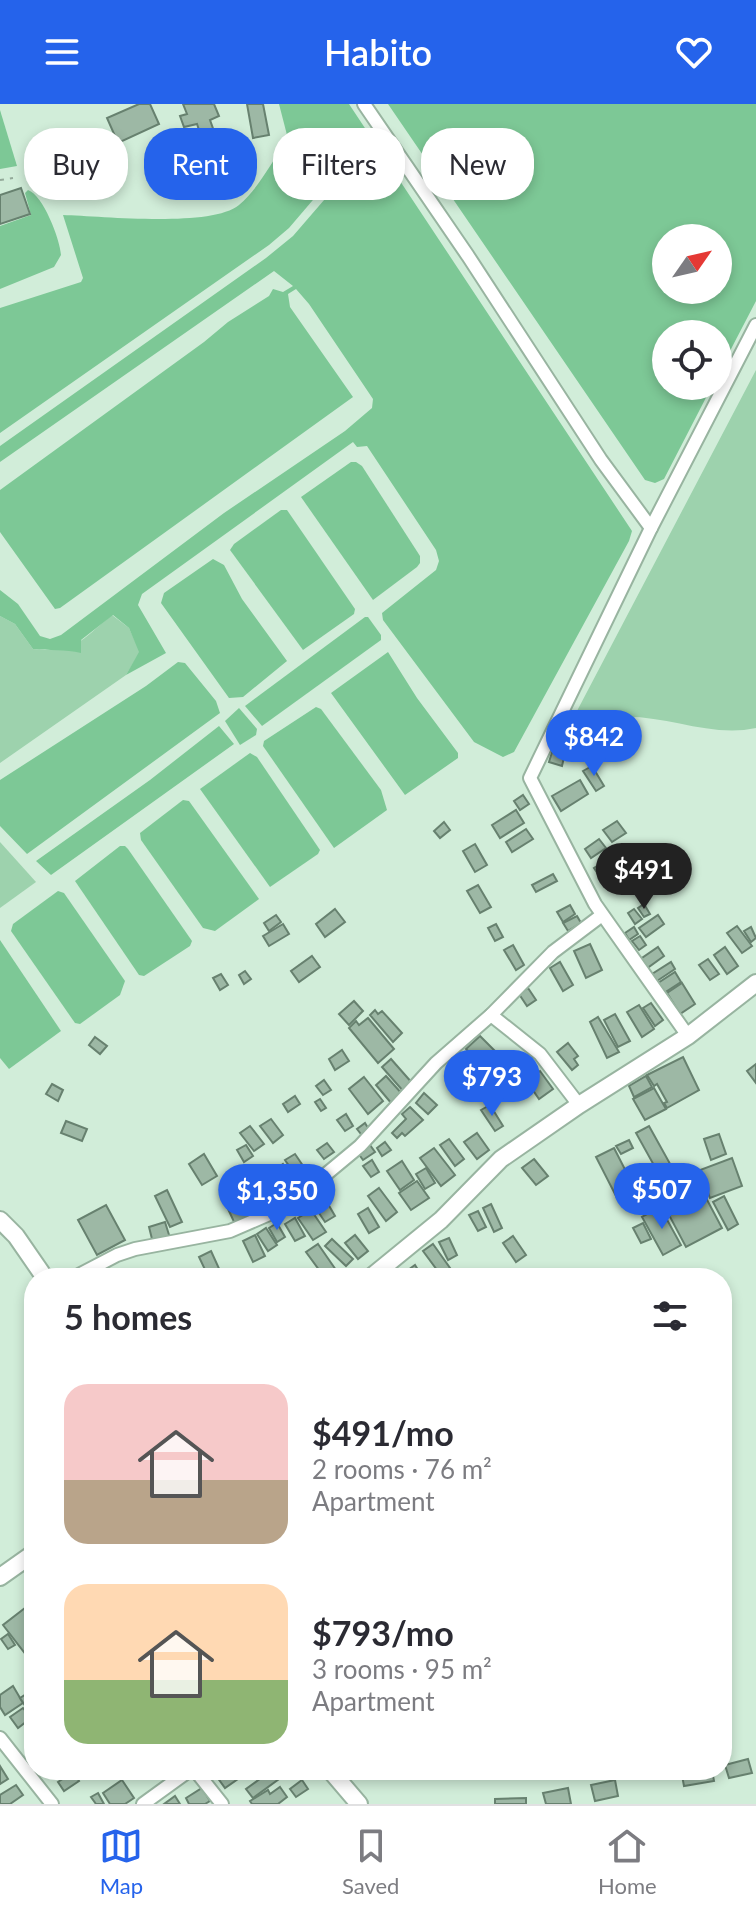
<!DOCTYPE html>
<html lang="en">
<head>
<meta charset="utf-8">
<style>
  :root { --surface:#fff; --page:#f7f7f7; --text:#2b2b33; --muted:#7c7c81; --line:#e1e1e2; --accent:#2563eb }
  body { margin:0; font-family:Lato,sans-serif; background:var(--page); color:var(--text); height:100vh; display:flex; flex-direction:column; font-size:30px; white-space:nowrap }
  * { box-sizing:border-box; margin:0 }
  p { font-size:26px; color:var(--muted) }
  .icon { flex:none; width:44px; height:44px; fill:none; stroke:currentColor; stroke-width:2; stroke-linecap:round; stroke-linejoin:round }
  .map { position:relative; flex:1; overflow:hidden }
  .drawer { position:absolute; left:24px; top:1164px; width:708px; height:512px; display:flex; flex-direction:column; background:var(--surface); border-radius:32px; box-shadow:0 4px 12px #0003 }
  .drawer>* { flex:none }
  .top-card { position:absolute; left:24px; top:24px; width:708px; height:72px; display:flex; gap:16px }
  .needle { width:52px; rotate:56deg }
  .tools { position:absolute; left:652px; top:120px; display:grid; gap:16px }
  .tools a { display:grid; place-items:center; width:80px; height:80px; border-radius:50%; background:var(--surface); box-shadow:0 4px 12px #0003; font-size:40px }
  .price { position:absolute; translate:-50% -68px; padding:0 18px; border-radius:28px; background:var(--accent); color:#fff; font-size:26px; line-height:52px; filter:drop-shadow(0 2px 4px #0008) }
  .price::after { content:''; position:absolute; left:50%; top:48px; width:24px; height:18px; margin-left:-12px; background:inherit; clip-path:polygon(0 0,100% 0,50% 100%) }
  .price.on { background:#222; color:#fff }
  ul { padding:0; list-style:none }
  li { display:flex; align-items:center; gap:24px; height:200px; padding:0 40px }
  li span { display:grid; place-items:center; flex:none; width:224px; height:160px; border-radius:24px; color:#555 }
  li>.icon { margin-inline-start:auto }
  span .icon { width:96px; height:96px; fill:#fffc; stroke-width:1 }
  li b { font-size:34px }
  h2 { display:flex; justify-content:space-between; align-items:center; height:96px; padding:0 40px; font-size:34px }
  .tag { padding:0 28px; border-radius:32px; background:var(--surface); box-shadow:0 4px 12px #0003; font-size:28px; line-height:72px }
  .tag.on { background:var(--accent); color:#fff }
  header { display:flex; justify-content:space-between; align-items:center; height:104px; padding:0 40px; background:var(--accent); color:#fff; font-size:36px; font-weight:600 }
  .menu { display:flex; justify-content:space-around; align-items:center; height:112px; border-top:2px solid var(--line); background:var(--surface); font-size:22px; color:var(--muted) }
  .menu a { display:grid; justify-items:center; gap:4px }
  .menu .on { color:var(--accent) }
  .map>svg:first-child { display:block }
  .green { fill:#9dd2ad }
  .water { fill:#7dc896; fill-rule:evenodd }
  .building { fill:#9db8a5; stroke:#67816f; stroke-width:2 }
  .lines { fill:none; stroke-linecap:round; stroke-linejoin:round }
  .minor-casing { stroke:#98b4a0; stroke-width:16 }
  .tertiary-casing { stroke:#98b4a0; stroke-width:20 }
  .path { stroke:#93a999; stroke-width:2; stroke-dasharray:4 6; stroke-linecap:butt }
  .minor { stroke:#fff; stroke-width:12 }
  .tertiary { stroke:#fff; stroke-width:16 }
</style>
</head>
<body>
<header><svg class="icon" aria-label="menu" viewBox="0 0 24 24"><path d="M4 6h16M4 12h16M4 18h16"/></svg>Habito<svg class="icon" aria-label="heart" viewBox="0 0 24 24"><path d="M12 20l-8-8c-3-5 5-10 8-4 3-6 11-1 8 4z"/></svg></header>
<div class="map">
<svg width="756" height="1700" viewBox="0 0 756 1700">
  <rect width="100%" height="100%" fill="#d1edd9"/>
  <g class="green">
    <path d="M756,266v358c-46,10 -91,-14 -137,-11 -18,1 -27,26 -47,27l-5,-14z"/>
    <path d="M112,511l17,13 11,24 -14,23 -126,88v-147l15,8 18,25c43,5 48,-9 79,-34z"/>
    <path d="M0,738l36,40 -36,26z"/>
  </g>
  <g class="water">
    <path d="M279,0h70l283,427 -3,10 -115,211 -11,5 -29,-15 -91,-122 -1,-7 54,-43 3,-9 -3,-11 -69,-104 -10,1 -4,-5 -211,152 -4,11 28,48 -40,22 13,-23 -10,-24 -16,-13 -32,25v13c-16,-4 -32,-2 -48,-4l-18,-25 -15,-8v-26l18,14 22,32 10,3 11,-4 163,-122 121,-82 27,-23 1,-9 -64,-95 -13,-15 -8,5 2,13 63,90 -293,211 -5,1 -55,-77v-42l204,-148 24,-20 41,-26 4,-7 10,3 10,-6 -19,-15 -274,191v-16l266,-188 27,-22 44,-51 -3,-9 -47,-41z"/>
    <path d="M388,0h368v197l-38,73v-40h-52v52h46l-48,93 -9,4 -10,-3zM666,134h52v52h-52z"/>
    <path d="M0,6l17,56 -17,3z"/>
    <path d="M283,42l41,36v5l-35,41 -20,17 -269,188v-125l81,-26 2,-4 -20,-63c38,1 148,13 176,-10 18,-15 31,-40 44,-59z"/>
    <path d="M28,86c15,5 32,49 33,65l-7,12 -54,22v-63l31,-11 -6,-22z"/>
    <path d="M351,358h5l6,4 58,90v7l-3,4 -44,33 -72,-103z"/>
    <path d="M281,406h6l68,99 -1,5 -51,36 -73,-100 4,-6z"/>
    <path d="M213,455l11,6 18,34 45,62 -44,36 -14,1 -68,-95 3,-10z"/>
    <path d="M365,513h3l13,18v5l-119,86 -17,-20z"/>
    <path d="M388,548l29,46 41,55v5l-53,37 -74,-102z"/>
    <path d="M178,558l7,1 31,38 4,12 -193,141 -27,-28v-46l146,-94z"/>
    <path d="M316,603l5,2 60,81 6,20 -53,38 -71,-102 1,-5z"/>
    <path d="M239,604l18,21 -1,6 -16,10 -15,-24z"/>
    <path d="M219,622l15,18 -183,131 -15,-14 114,-81z"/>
    <path d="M250,649l7,4 63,93 -2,4 -48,33 -70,-98z"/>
    <path d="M183,696l6,1 70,98 -44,32 -12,-3 -62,-88 -1,-7z"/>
    <path d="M120,742h5l3,3 64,92 -2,5 -46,30 -5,-1 -64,-94z"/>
    <path d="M58,787l6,2 61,88 -5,14 -40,29 -5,-1 -64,-92 2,-7z"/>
    <path d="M0,836l61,91 -52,38 -9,-11z"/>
  </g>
  <g class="building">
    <path d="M139,0h11l9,20 -41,19 -11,-25z"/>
    <path d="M183,0h31l5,12 -9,4 5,14 -13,5 -5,-15 -13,3 -4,-11 7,-2z"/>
    <path d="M247,0h16l6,31 -16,3z"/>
    <path d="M21,84l9,26 -30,10v-29z"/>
    <path d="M553,645l12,4 -3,13 -13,-4z"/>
    <path d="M592,662l12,20 -8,5 -13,-20z"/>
    <path d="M580,676l8,14 -27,17 -9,-15z"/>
    <path d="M523,691l6,9 -9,6 -6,-9z"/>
    <path d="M516,706l8,13 -24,15 -8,-13z"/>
    <path d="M617,717l9,12 -14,9 -9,-12z"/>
    <path d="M444,718l6,8 -10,8 -6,-7z"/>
    <path d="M526,725l7,10 -21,13 -6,-10z"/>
    <path d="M599,735l7,9 -15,10 -6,-9z"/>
    <path d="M475,740l12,21 -12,7 -12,-21z"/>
    <path d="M606,756l6,8 -12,9 -6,-9z"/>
    <path d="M628,762l4,7 -19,12 -4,-7z"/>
    <path d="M553,770l4,7 -21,11 -4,-7z"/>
    <path d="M478,781l13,22 -11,6 -13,-22z"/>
    <path d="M644,800l6,10 -6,3 -6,-9z"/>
    <path d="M570,801l5,9 -12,8 -6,-10z"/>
    <path d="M335,805l10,13 -20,15 -9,-13z"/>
    <path d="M634,805l8,10 -7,5 -7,-11z"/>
    <path d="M276,811l5,7 -12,9 -5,-8z"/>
    <path d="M658,811l6,9 -18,13 -7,-9z"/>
    <path d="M577,812l4,7 -13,8 -5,-8z"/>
    <path d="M283,820l6,10 -20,12 -6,-10z"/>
    <path d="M496,820l7,13 -8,4 -7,-13z"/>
    <path d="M737,822l15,20 -10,7 -15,-20z"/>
    <path d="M634,823l4,7 -9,6 -4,-7z"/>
    <path d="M751,823l5,11 -5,4 -7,-11z"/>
    <path d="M640,832l6,9 -7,5 -7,-9z"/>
    <path d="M590,840l12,26 -16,8 -12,-27z"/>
    <path d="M513,841l11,20 -8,5 -12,-20z"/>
    <path d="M658,843l6,9 -18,13 -7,-9z"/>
    <path d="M725,843l13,19 -11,8 -13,-19z"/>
    <path d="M312,852l8,11 -21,15 -8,-11z"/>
    <path d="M708,855l11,15 -9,6 -11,-15z"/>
    <path d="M560,858l13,23 -10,6 -13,-23z"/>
    <path d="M671,858l4,7 -18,12 -5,-7z"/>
    <path d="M245,867l6,8 -7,5 -5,-9z"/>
    <path d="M675,868l6,10 -17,11 -6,-10z"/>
    <path d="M221,870l7,11 -8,5 -7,-12z"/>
    <path d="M682,879l13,21 -15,10 -13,-21z"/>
    <path d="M528,884l8,12 -9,6 -8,-12z"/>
    <path d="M354,897l9,10 -14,14 -10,-11z"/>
    <path d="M651,899l12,17 -8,6 -12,-18z"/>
    <path d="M639,901l15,24 -12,8 -15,-25z"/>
    <path d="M375,906l3,4 4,-3 20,22 -9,9 -23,-27z"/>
    <path d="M615,910l15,27 -12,6 -14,-27z"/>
    <path d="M598,913l21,35 -12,6 -17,-36z"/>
    <path d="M368,914l26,31 -16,14 -29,-35 7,-7 3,4z"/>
    <path d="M480,932l19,19 -3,3 7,6 -8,8 -7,-7 -3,3 -19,-19z"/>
    <path d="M95,933l12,9 -7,8 -11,-9z"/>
    <path d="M568,939l10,13 -4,3 4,6 -6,5 -15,-18z"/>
    <path d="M342,946l7,11 -14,9 -6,-11z"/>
    <path d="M456,946l8,7 -6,7 -8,-7z"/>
    <path d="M683,953l16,33 -32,18 -3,-5 3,-1 -10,-18 -3,2 -7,-11z"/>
    <path d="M465,954l13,14 -7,7 -13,-14z"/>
    <path d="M391,955l22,25 -9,8 -22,-25z"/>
    <path d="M756,960v19l-9,-12z"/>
    <path d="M540,967l13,18 -14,10 -13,-19z"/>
    <path d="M386,972l17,19 -11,9 -16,-19z"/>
    <path d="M646,972l6,11 -18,10 -5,-11z"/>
    <path d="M364,973l19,24 -15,13 -19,-25z"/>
    <path d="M324,976l7,10 -8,5 -7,-9z"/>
    <path d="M52,980l11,6 -5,11 -12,-7z"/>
    <path d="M654,984l12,21 -21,11 -12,-21z"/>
    <path d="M424,989l13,12 -9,9 -12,-11z"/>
    <path d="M295,992l5,8 -12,8 -5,-8z"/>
    <path d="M320,995l6,9 -5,3 -6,-9z"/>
    <path d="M490,1001l13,21 -8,5 -14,-21z"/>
    <path d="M410,1003l13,13 -18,16 -3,-3 -5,5 -5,-5 14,-14 -4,-5z"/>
    <path d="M346,1010l7,12 -8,5 -8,-11z"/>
    <path d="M271,1015l12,16 -10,8 -13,-17z"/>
    <path d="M66,1017l21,8 -5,12 -21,-8z"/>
    <path d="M365,1019l6,10 -7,5 -7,-9z"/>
    <path d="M250,1022l14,18 -10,7 -14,-18z"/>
    <path d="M649,1022l25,45 -13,7 -25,-45z"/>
    <path d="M477,1029l12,17 -12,9 -13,-17z"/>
    <path d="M719,1030l7,20 -15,6 -7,-21z"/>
    <path d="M449,1035l15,20 -9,7 -15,-21z"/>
    <path d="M629,1036l4,8 -12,6 -5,-8z"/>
    <path d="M385,1038l6,8 -9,6 -5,-8z"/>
    <path d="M327,1039l7,9 -10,7 -7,-9z"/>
    <path d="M246,1041l7,11 -9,6 -7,-12z"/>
    <path d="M370,1041l5,7 -12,8 -5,-7z"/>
    <path d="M434,1044l21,27 -14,11 -21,-28z"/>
    <path d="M614,1044l21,41 -18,9 -21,-41z"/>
    <path d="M204,1050l13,22 -15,9 -13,-21z"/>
    <path d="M295,1050l15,22 -9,7 -16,-23z"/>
    <path d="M732,1054l10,28 -32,12 -10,-28z"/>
    <path d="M534,1055l14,17 -12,9 -14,-17z"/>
    <path d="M372,1056l7,12 -8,5 -8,-11z"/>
    <path d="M402,1057l12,19 -14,10 -13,-19z"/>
    <path d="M283,1060l16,22 -10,7 -15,-22z"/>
    <path d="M426,1064l9,15 -10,6 -9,-15z"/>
    <path d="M272,1070l14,23 -12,7 -13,-23z"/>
    <path d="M675,1072l15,24 -11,6 -14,-24z"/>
    <path d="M417,1077l12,17 -18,12 -12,-17z"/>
    <path d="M252,1081l12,26 -15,7 -12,-27z"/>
    <path d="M379,1084l18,24 -11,9 -18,-25z"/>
    <path d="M167,1086l15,32 -12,5 -15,-31z"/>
    <path d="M236,1086l13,28 -14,6 -13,-28z"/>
    <path d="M705,1092l17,32 -36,19 -17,-32z"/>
    <path d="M724,1092l14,28 -10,6 -15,-28z"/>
    <path d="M324,1093l11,19 -10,6 -12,-18z"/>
    <path d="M491,1100l11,24 -8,4 -11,-24z"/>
    <path d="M106,1101l19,35 -28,15 -19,-35z"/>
    <path d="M660,1103l21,38 -18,10 -21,-38z"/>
    <path d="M368,1104l11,19 -10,6 -11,-19z"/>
    <path d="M311,1106l15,22 -13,8 -15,-22z"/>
    <path d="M478,1107l8,16 -8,4 -9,-16z"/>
    <path d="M295,1114l10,18 -10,5 -10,-17z"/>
    <path d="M165,1118l5,16 -17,5 -4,-16z"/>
    <path d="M277,1119l8,14 -8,5 -8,-14z"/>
    <path d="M643,1119l8,16 -10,4 -8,-15z"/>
    <path d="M266,1124l11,17 -9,6 -11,-17z"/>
    <path d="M255,1131l10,21 -12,6 -10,-21z"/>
    <path d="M355,1131l13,16 -10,8 -13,-16z"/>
    <path d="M513,1132l13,19 -10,7 -13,-19z"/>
    <path d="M449,1134l8,17 -9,5 -9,-18z"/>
    <path d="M332,1135l21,20 -7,7 -21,-20z"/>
    <path d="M318,1140l18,26 -11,8 -19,-26z"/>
    <path d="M433,1140l17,24 -10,6 -17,-23z"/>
    <path d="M211,1147l10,22 -12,5 -10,-21z"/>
    <path d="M415,1161l8,13h-11l-4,-8z"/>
    <path d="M34,1497v49l-7,6 -24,-31z"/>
    <path d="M8,1530l7,11 -7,4 -7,-10z"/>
    <path d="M13,1582l10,17 -18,12 -5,-8v-12z"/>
    <path d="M34,1585v12l-8,6 -6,-9z"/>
    <path d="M23,1604l8,10 -13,10 -8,-11z"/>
    <path d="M34,1630v17l-8,-11z"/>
    <path d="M748,1655l4,14 -23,5 -4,-13z"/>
    <path d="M0,1662l8,13 -8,5z"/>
    <path d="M54,1666h16l-11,8z"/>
    <path d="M212,1666h35l1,2 -23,16z"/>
    <path d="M272,1666l7,9 -26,19 -7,-9z"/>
    <path d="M681,1666h31l2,11 -30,5z"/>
    <path d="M73,1668l6,9 -15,10 -6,-9z"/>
    <path d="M122,1676l12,18 -9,6h-15l-7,-11z"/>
    <path d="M302,1676l6,9 -12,8 -6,-8z"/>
    <path d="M615,1676l3,16 -23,5 -4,-16z"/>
    <path d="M16,1681l7,10 -13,9h-10v-9z"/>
    <path d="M280,1683l7,10 -9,7h-26l-2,-3 18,-11 2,4z"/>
    <path d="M202,1684l8,13 -5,3h-16l-3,-6z"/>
    <path d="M568,1684l3,16h-25l-3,-11z"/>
    <path d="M98,1689l6,11h-8l-5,-7z"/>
    <path d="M175,1692l5,8h-16z"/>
    <path d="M526,1694v6h-31v-5z"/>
  </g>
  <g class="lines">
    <g class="minor-casing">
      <g id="minor">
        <path d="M364,0l104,152 133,204 50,68"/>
        <path d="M491,911l49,39 39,51"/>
        <path d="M688,932l-93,-132 -65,-126 121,-250 105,-203"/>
        <path d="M73,1174l44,-23 18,-6 95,-18 44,-19 27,-17 59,-49 76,-83 55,-48 62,-63 49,-37"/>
        <path d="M0,1634l52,66"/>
        <path d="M195,1666l27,34"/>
        <path d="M143,1700l47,-34"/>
      </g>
    </g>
    <g class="tertiary-casing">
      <g id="tertiary">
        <path d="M0,1116l16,16 29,42"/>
        <path d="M370,1174l71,-58 60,-61 78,-54 109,-69 68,-53"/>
        <path d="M0,1473l34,-24"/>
        <path d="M330,1666l29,34"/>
      </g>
    </g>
    <path class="path" d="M0,76l13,-2"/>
    <use href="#minor" class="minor"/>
    <use href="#tertiary" class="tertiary"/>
  </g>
</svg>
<div class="tools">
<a><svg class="needle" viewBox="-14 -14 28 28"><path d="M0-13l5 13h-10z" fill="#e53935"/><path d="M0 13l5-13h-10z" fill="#7c7c81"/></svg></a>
<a><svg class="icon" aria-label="locate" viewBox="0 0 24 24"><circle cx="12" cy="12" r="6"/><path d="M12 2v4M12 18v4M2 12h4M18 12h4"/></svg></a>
</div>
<b class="price" style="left:594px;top:674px">$842</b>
<b class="price on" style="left:644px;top:807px">$491</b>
<b class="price" style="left:492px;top:1014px">$793</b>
<b class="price" style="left:662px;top:1127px">$507</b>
<b class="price" style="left:277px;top:1128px">$1,350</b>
<div class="top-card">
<a class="tag">Buy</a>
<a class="tag on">Rent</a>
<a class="tag">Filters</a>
<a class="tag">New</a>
</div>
<section class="drawer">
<h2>5 homes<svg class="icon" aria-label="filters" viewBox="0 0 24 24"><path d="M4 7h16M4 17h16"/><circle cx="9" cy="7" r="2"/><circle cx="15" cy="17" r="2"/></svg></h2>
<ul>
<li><span style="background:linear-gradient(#f6c9c9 60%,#b9a48a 0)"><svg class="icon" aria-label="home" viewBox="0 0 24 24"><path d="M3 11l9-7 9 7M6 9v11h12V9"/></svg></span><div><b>$491/mo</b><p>2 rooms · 76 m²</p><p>Apartment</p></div></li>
<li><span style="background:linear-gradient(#ffd9b3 60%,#8fb573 0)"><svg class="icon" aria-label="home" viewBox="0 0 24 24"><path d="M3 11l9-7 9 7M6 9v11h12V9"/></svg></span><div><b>$793/mo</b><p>3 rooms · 95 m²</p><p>Apartment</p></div></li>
</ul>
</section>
</div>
<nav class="menu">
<a class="on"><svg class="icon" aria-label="map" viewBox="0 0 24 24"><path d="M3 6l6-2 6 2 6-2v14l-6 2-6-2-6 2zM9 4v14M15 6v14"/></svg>Map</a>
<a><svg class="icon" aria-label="saved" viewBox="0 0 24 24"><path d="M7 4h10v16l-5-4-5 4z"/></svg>Saved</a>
<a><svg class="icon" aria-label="home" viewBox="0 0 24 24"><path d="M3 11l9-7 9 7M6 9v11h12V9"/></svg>Home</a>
</nav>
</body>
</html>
